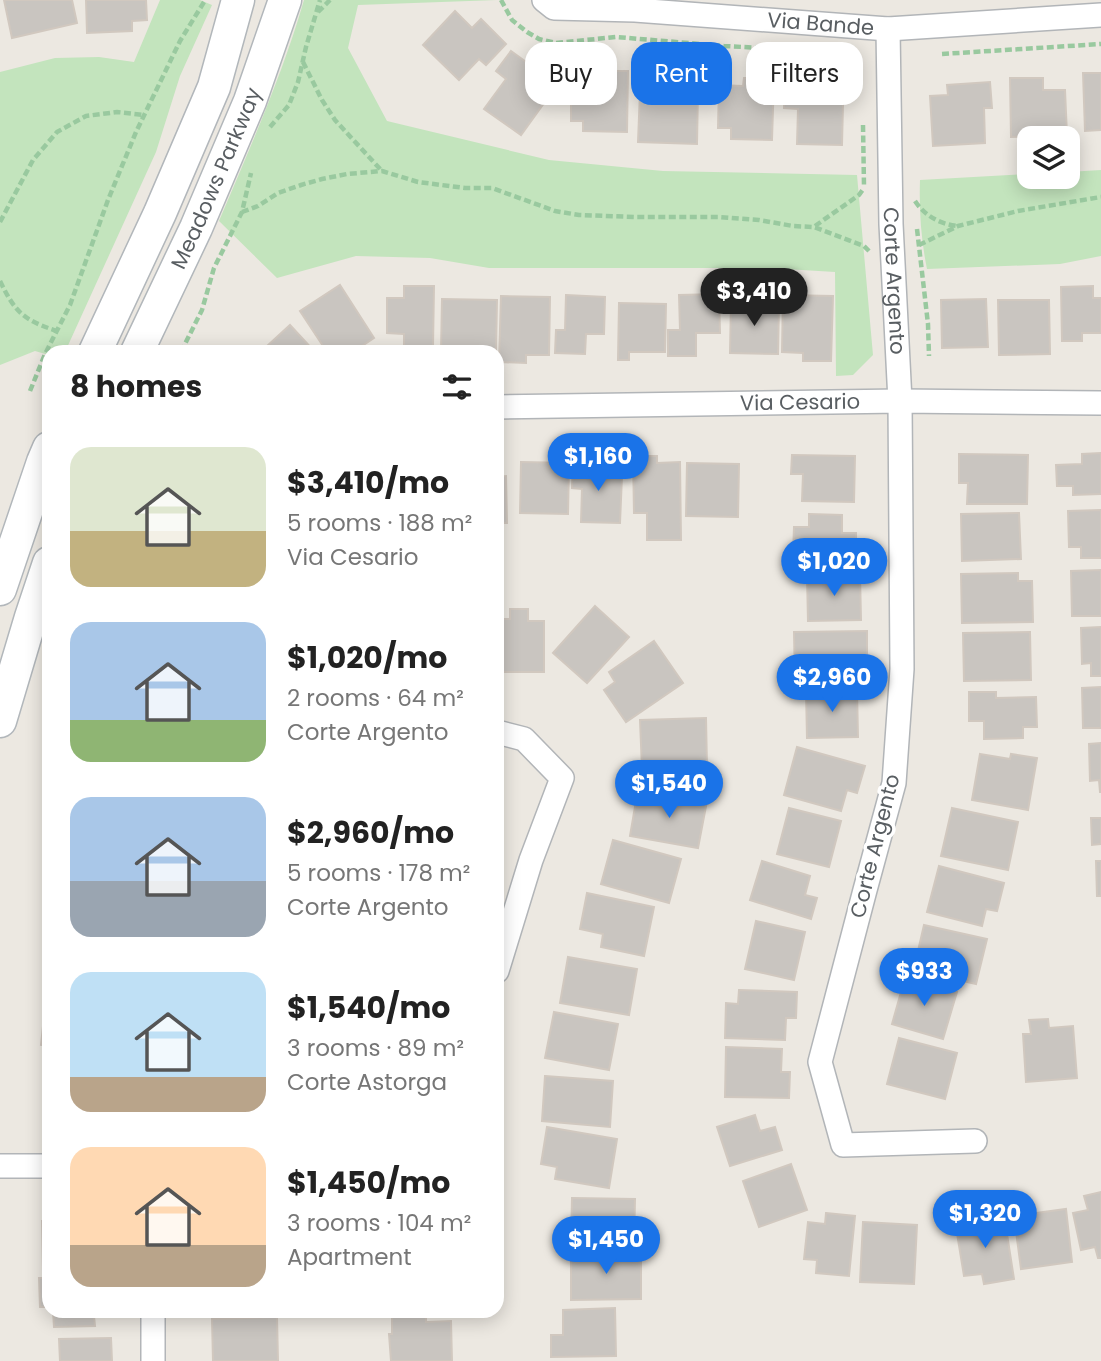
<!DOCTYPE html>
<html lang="en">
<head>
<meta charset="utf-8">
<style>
  :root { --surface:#fff; --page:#f2f2f2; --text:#222; --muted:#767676; --accent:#1a73e8 }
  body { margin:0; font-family:Poppins,sans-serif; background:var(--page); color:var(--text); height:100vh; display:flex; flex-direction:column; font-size:26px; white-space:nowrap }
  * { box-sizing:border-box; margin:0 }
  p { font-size:23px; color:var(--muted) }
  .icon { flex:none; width:38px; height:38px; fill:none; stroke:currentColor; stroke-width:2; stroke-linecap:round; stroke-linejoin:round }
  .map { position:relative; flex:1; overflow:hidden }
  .panel { position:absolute; left:42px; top:345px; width:462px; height:973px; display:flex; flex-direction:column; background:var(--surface); border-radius:21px; box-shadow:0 4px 18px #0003 }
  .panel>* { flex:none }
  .top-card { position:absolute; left:525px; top:42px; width:471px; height:63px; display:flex; gap:14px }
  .buttons { position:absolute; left:1017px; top:126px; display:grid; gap:14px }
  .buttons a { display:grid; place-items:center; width:63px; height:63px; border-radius:14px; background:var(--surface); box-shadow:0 4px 18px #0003; font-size:35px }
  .price { position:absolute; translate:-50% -60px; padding:0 16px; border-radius:24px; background:var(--accent); color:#fff; font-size:23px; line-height:46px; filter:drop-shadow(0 2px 4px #0008) }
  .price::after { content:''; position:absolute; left:50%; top:42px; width:21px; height:16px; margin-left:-10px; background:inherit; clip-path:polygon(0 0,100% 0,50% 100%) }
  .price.active { background:#222; color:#fff }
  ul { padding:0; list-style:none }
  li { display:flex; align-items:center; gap:21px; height:175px; padding:0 28px }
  li span { display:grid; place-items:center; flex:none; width:196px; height:140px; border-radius:21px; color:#555 }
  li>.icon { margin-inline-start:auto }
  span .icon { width:84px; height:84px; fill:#fffc; stroke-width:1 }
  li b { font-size:30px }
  h2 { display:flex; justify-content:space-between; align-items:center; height:84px; padding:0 28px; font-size:30px }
  .chip { padding:0 24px; border-radius:21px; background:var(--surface); box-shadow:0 4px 18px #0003; font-size:24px; line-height:63px }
  .chip.active { background:var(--accent); color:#fff }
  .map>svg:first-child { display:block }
  .green { fill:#c3e4bd }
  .building { fill:#c9c5c0; stroke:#d1c8bf; stroke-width:2 }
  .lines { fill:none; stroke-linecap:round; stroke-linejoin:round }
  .minor-casing { stroke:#b2b5b8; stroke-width:26 }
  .secondary-casing { stroke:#b2b7bb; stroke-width:35 }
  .path { stroke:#99c99f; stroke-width:4.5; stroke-dasharray:7 3.5; stroke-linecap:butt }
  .minor { stroke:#fff; stroke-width:23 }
  .secondary { stroke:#fff; stroke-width:32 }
  .labels { text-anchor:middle; stroke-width:7; stroke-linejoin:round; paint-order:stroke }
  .street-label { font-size:21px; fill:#595e62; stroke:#fff }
</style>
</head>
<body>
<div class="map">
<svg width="1101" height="1361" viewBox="0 0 1101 1361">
  <rect width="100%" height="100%" fill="#ece8e1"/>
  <g class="green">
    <path d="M160,0h40l12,5 -32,71 -24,76 -91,200h-16v3l-14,-4 -35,14v-293l55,-14 44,-1 35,5z"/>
    <path d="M304,0h193l-139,5 -10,43 39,73 162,39 114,11 194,4 16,180 -20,20 -17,1 -1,-104 -66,-4h-280l-59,-10 -74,-2 -79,22 -58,-57c31,-73 63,-145 85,-221z"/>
    <path d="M1101,170v86l-41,8 -133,5c-6,-29 -8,-59 -7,-89l109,-6v3h39v-5z"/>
  </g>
  <g class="building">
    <path d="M4,0h68l5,23 -65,15z"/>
    <path d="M86,0h60l1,20 -15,1v10l-45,2z"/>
    <path d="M455,11l17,17 9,-9 25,25 -20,21 -7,-6 -20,21 -36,-35z"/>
    <path d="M511,51l29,21 -10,15 17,12 -26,36 -37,-26 22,-30 -10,-8z"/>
    <path d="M641,67l38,1 -1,22h20l-1,54 -59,-2z"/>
    <path d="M595,71h33l-1,61 -44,-1v-10h-12v-43l24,1z"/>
    <path d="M1083,73h18v57l-16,1z"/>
    <path d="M744,78h30l-2,62 -41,-1v-11h-13l1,-43 24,1z"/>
    <path d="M1010,78h33v12h22l2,45 -56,2z"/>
    <path d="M785,82l40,2 -1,19 19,1 -1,41 -45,-1 1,-35 -14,-1z"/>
    <path d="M990,82l2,26h-8l1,35 -52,3 -3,-50 18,-1 -1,-10z"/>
    <path d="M340,285l34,53 -21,14h-26l-27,-41z"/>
    <path d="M404,286h30l-1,61h-29v-13l-17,-1v-35h17z"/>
    <path d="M1093,286v12h8v35h-19v8h-20l-1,-54z"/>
    <path d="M719,294l1,39h-24v23h-28v-26h12l-1,-35z"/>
    <path d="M566,295l39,2 -1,37h-18l-1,20 -30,-1 1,-23h9z"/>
    <path d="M783,295l50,1 -2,65h-28v-8l-21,-1z"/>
    <path d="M501,296l49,1 -1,58h-23v8l-27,-1z"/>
    <path d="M442,299l55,1 -1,52h-55z"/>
    <path d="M986,299l2,48 -46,1 -1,-48z"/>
    <path d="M998,300h51l1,54 -51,1z"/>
    <path d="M731,302l48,1 -1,51 -48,-1z"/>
    <path d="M619,303l47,1 -1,48h-36v8h-11z"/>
    <path d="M290,325l25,27h-43l-5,-6z"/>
    <path d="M1101,453v41l-28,1v-9h-16l-1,-21 26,-1v-10z"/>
    <path d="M959,454l69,1 -1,49h-60l1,-21h-9z"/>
    <path d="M792,455l63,1 -1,46 -52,-1 1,-27h-12z"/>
    <path d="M633,456h24v7l23,-1 1,78h-34v-27h-13z"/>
    <path d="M573,461l29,1 -1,13 21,1 -2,47 -39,-1 1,-33 -10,-1z"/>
    <path d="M521,462l48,1 -1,51 -48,-1z"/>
    <path d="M687,463l52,1 -1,53 -52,-1z"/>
    <path d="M506,476l1,47h-10v-46z"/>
    <path d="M1101,510v48h-20v-11h-12l-1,-36z"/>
    <path d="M1019,513l2,46 -59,2 -1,-47z"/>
    <path d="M809,514l33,1v18h14v23l-63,-1 1,-28h15z"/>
    <path d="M1101,570v46h-29l-1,-45z"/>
    <path d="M1018,573v8h14l1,41 -71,1 -1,-49z"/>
    <path d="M860,574l1,46 -53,1 -1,-46z"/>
    <path d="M595,606l34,31 -42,46 -34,-30z"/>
    <path d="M510,609h18v12h16v51h-47v-53h13z"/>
    <path d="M1101,627v49h-10v-13l-9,1 -1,-36z"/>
    <path d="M867,631v27h-8l1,22 -65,1 -1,-49z"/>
    <path d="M1030,632l1,48 -67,1 -1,-48z"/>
    <path d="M654,641l29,42 -57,39 -22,-32 11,-8 -6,-10z"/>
    <path d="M1101,687v41h-18l-1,-40z"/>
    <path d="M857,689l1,48 -51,1 -1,-48z"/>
    <path d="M969,692h27v6l40,-1 1,30h-14v11l-39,1v-18h-15z"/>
    <path d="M706,718l1,49 -65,2 -2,-49z"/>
    <path d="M1101,743v49h-1l-1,-12 -9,1 -1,-37z"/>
    <path d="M797,747l68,19 -8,27 -10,-3 -6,21 -57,-16z"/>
    <path d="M980,754l30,5 1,-5 26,4 -9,52 -56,-10z"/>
    <path d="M667,793l40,8 -9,47 -68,-12 7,-41 29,6z"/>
    <path d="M789,808l52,13 -12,46 -52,-13z"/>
    <path d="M952,808l66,14 -10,48 -67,-14z"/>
    <path d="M1091,818h10v26l-9,1z"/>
    <path d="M613,840l68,19 -12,44 -68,-19z"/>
    <path d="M762,861l48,15 -5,19 12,3 -6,21 -61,-19z"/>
    <path d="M1096,861h5v35h-4z"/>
    <path d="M939,866l65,17 -7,28 -11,-2 -4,17 -55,-14z"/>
    <path d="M587,893l67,14 -10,49 -43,-9 2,-13 -23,-5z"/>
    <path d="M756,921l49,11 -11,48 -49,-11z"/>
    <path d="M924,925l63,14 -11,45 -52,-12 4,-19 -10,-2z"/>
    <path d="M568,957l69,12 -8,46 -69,-12z"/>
    <path d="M905,978l52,14 -14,47 -51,-15z"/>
    <path d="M739,990l58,2 -1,26h-10l-1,22 -60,-2 1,-35 12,1z"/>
    <path d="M46,998h3v48l-8,-1z"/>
    <path d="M554,1012l64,12 -9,46 -64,-12z"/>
    <path d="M1048,1019l1,9 24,-2 4,52 -51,4 -3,-48h8l-2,-14z"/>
    <path d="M899,1038l58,15 -12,46 -58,-15z"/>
    <path d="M726,1047l56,2 -1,23h9l-1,26 -64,-1z"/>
    <path d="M545,1076l68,5 -3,46 -68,-6z"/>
    <path d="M755,1115l5,16 15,-4 7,23 -52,16 -13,-39z"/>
    <path d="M547,1127l70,12 -8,49 -54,-9 2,-12 -16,-3z"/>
    <path d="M791,1164l16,46 -48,17 -16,-46z"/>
    <path d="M1101,1192v66h-3l-3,-11 -14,3 -8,-37 15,-3 -4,-14z"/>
    <path d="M572,1198l63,1 -1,45h-63z"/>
    <path d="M1066,1209l6,53 -51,7 -7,-53z"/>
    <path d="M826,1213l29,3 -6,60 -33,-3 1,-13 -13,-1 4,-37 17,2z"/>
    <path d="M982,1217l1,7 22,-3 9,58 -30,5 -2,-10 -18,2 -9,-55z"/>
    <path d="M42,1221h7v50h-6z"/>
    <path d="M863,1222l54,3 -3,59 -54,-2z"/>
    <path d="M641,1251v48l-70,1v-48z"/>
    <path d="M39,1278h10v29h-9z"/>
    <path d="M615,1308l1,48 -65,1v-22h12v-25z"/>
    <path d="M53,1311h54v5h-13l1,10 -41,1z"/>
    <path d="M426,1312v10l25,-1 1,40h-61l-2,-27h3v-21z"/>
    <path d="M277,1317l1,44h-65l-1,-42z"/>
    <path d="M111,1338l1,23h-52l-1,-22z"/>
  </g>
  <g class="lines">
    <g class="minor-casing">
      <g id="minor">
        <path id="s1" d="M544,0l10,8 81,2 253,19 213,-14"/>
        <path id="s2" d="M888,29l3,195 9,177 2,268 -8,114 -29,107 -45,172 23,83 132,-4"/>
        <path id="s3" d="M497,407l403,-6 201,2"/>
        <path d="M497,732l27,7 38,39 -31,82 -34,111"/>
        <path d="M0,1166h49"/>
        <path d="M153,1311v50"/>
      </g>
    </g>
    <g class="secondary-casing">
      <g id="secondary">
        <path d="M95,352l65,-139 54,-126 24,-87"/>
        <path id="s4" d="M137,352l59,-124 54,-127 35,-101"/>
        <path d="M0,589l43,-127 6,-14"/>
        <path d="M0,721l31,-104 18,-54"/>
      </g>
    </g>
    <g class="path">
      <path d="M501,0l11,20 15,12 12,7 17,4 60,-6 108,9 116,6"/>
      <path d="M318,12l12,-12"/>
      <path d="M942,54l159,-10"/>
      <path d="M303,62l19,38 13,20 46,50"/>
      <path d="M863,125l1,61"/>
      <path d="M270,127l19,-22 9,-23 8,-35 14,-47"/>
      <path d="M915,201c10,15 25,23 42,25"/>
      <path d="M242,212l16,-6 20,-13 23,-8 21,-6 25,-5 35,-3 36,11 47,6h27l63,23 24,4 55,2h85l40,3 34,6 21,1 50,19 5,5"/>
      <path d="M0,222l33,-62 24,-28 29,-16 31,-4 27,3"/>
      <path d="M815,226l44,-31 5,-7"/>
      <path d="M917,229l11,95 1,32"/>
      <path d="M919,245l39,-19 60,-15 83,-14"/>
      <path d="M0,281c15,31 23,39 57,50"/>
      <path d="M181,352l21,-42 12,-42 28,-56 9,-39"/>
      <path d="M30,391l15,-37 25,-49 38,-105 28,-68 44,-91 24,-39"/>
    </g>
    <use href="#minor" class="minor"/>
    <use href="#secondary" class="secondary"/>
  </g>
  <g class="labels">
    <g class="street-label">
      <text dy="7" stroke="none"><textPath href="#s1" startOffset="280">Via Bande</textPath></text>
      <text dy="7" stroke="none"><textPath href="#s4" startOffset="191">Meadows Parkway</textPath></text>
      <text dy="7" stroke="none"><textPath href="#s2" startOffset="252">Corte Argento</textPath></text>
      <text dy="7" stroke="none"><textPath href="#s3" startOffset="303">Via Cesario</textPath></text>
      <text transform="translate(875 846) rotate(-76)" y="7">Corte Argento</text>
    </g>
  </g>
</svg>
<div class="buttons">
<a><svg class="icon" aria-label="layers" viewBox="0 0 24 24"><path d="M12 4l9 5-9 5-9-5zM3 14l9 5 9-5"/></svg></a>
</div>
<b class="price active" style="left:754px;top:328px">$3,410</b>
<b class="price" style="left:598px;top:493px">$1,160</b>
<b class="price" style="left:834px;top:598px">$1,020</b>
<b class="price" style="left:832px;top:714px">$2,960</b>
<b class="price" style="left:669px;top:820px">$1,540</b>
<b class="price" style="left:924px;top:1008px">$933</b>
<b class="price" style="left:985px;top:1250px">$1,320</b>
<b class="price" style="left:606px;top:1276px">$1,450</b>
<div class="top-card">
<a class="chip">Buy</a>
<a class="chip active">Rent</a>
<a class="chip">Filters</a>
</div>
<section class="panel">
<h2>8 homes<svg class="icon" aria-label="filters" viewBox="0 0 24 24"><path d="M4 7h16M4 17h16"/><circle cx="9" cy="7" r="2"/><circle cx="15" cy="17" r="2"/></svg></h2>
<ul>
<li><span style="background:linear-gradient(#dfe7d0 60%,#c2b280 0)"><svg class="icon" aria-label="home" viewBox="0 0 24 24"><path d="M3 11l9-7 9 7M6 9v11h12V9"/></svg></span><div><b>$3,410/mo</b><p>5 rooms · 188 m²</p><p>Via Cesario</p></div></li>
<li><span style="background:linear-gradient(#a9c7e8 70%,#8fb573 0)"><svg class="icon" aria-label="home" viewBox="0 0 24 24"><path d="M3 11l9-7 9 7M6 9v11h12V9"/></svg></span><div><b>$1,020/mo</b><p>2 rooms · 64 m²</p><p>Corte Argento</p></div></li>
<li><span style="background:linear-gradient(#a9c7e8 60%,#9aa5b1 0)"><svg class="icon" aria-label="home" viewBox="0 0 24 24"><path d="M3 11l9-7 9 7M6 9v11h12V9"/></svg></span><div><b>$2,960/mo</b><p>5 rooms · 178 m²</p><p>Corte Argento</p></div></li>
<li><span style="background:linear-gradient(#bfe0f5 75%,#b9a48a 0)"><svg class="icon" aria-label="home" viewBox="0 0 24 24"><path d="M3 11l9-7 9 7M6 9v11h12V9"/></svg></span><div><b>$1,540/mo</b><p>3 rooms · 89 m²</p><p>Corte Astorga</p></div></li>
<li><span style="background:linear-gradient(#ffd9b3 70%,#b9a48a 0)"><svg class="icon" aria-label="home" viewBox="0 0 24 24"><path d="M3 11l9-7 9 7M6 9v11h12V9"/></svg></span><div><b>$1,450/mo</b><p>3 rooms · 104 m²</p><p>Apartment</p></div></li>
</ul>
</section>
</div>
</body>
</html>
